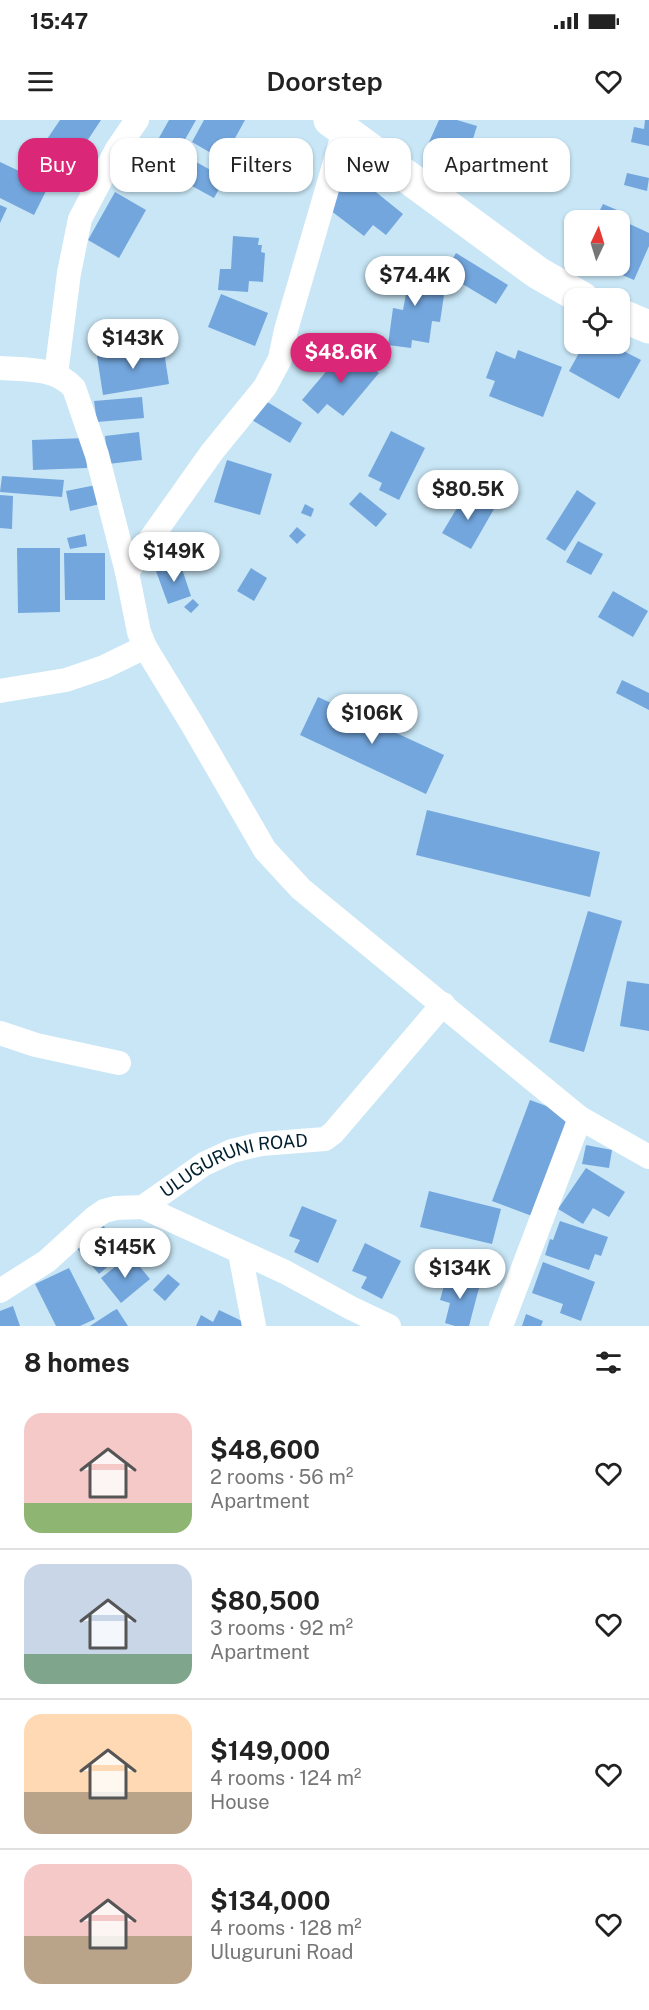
<!DOCTYPE html>
<html lang="en">
<head>
<meta charset="utf-8">
<style>
  :root { --surface:#fff; --page:#f2f2f2; --text:#222; --muted:#767676; --line:#e0e0e0; --accent:#db2777 }
  body { margin:0; font-family:"Public Sans",sans-serif; background:var(--page); color:var(--text); height:100vh; display:flex; flex-direction:column; font-size:22px; white-space:nowrap }
  * { box-sizing:border-box; margin:0 }
  p { font-size:20px; color:var(--muted) }
  .icon { flex:none; width:33px; height:33px; fill:none; stroke:currentColor; stroke-width:2; stroke-linecap:round; stroke-linejoin:round }
  .map { position:relative; height:1206px; overflow:hidden }
  .side { display:flex; flex-direction:column; background:var(--surface); flex:1 }
  .side>* { flex:none }
  .guide { position:absolute; left:18px; top:18px; width:614px; height:54px; display:flex; gap:12px }
  .needle { width:39px; rotate:4deg }
  .controls { position:absolute; left:564px; top:90px; display:grid; gap:12px }
  .controls a { display:grid; place-items:center; width:66px; height:66px; border-radius:12px; background:var(--surface); box-shadow:0 2px 4px #0004; font-size:30px }
  .price { position:absolute; translate:-50% -51px; padding:0 14px; border-radius:21px; background:#fff; color:#222; font-size:20px; line-height:39px; filter:drop-shadow(0 2px 3px #0008) }
  .price::after { content:''; position:absolute; left:50%; top:36px; width:18px; height:14px; margin-left:-9px; background:inherit; clip-path:polygon(0 0,100% 0,50% 100%) }
  .price.on { background:var(--accent); color:#fff }
  ul { padding:0; list-style:none }
  li { display:flex; align-items:center; gap:18px; height:150px; padding:0 24px }
  li+li { border-top:2px solid var(--line) }
  li span { display:grid; place-items:center; flex:none; width:168px; height:120px; border-radius:18px; color:#555 }
  li>.icon { margin-inline-start:auto }
  span .icon { width:72px; height:72px; fill:#fffc; stroke-width:1 }
  li b { font-size:26px }
  h2 { display:flex; justify-content:space-between; align-items:center; height:72px; padding:0 24px; font-size:26px }
  .chip { padding:0 21px; border-radius:18px; background:var(--surface); box-shadow:0 2px 4px #0004; font-size:21px; line-height:54px }
  .chip.on { background:var(--accent); color:#fff }
  .status { display:flex; justify-content:space-between; align-items:center; height:42px; padding:0 30px; background:var(--surface); direction:ltr }
  .status svg { height:16px; fill:currentColor }
  header { display:flex; justify-content:space-between; align-items:center; height:78px; padding:0 24px; background:var(--surface); font-size:27px; font-weight:600 }
  .map>svg:first-child { display:block }
  .building { fill:#73a6dd }
  .lines { fill:none; stroke-linecap:round; stroke-linejoin:round }
  .street { stroke:#fff; stroke-width:24 }
  .secondary { stroke:#fff; stroke-width:33 }
  .labels { text-anchor:middle; stroke-width:4.5; stroke-linejoin:round; paint-order:stroke }
  .street-label { font-size:18px; fill:#00202f; stroke:#c8e6f6 }
</style>
</head>
<body>
<div class="status"><b>15:47</b><svg viewBox="0 0 49 12"><path d="M0 12V9h3v3zM5 12V6h3v6zM10 12V3h3v9zM15 12V0h3v12zM26 1h20v11H26zM47 4h2v5h-2z"/></svg></div>
<header><svg class="icon" aria-label="menu" viewBox="0 0 24 24"><path d="M4 6h16M4 12h16M4 18h16"/></svg>Doorstep<svg class="icon" aria-label="heart" viewBox="0 0 24 24"><path d="M12 20l-8-8c-3-5 5-10 8-4 3-6 11-1 8 4z"/></svg></header>
<div class="map">
<svg width="649" height="1206" viewBox="0 0 649 1206">
  <rect width="100%" height="100%" fill="#c8e6f6"/>
  <g class="building">
    <path d="M60,0h41l-35,53 -29,-19z"/>
    <path d="M169,0h27l-18,32 47,26 -11,20 -68,-37z"/>
    <path d="M204,0h41l-22,40 -31,-18z"/>
    <path d="M439,0h18l20,6 -12,38 -40,-13z"/>
    <path d="M645,0h4v26l-18,-4 3,-15 10,2z"/>
    <path d="M242,28l26,13 -9,17 -25,-14z"/>
    <path d="M0,42l49,23 -15,30 -34,-17z"/>
    <path d="M345,47l58,47 -17,21 -13,-10 -9,11 -38,-29z"/>
    <path d="M627,53l22,5 -2,13 -23,-6z"/>
    <path d="M115,72l31,18 -27,48 -31,-18z"/>
    <path d="M603,84l21,9 -3,7 28,13v13l-15,34 -33,-14h19v-46h-25z"/>
    <path d="M0,85l7,3 -7,15z"/>
    <path d="M233,116l26,2 -1,7h4l-1,7 4,1 -2,29 -14,-1 -1,11 -30,-2 2,-21h11z"/>
    <path d="M456,133l52,32 -12,19 -52,-31z"/>
    <path d="M405,144l27,4 -1,10 7,1 -2,15 8,1 -4,27 -8,-1 -3,22 -17,-3 -1,8 -23,-3 5,-37 10,2 3,-16 -13,-1 3,-22 8,2z"/>
    <path d="M221,174l47,19 -13,33 -47,-19z"/>
    <path d="M584,224h26l31,16 -22,39 -50,-28z"/>
    <path d="M163,225l6,39 -66,11 -6,-39z"/>
    <path d="M347,227l32,26 -36,43 -16,-12 -9,10 -16,-14z"/>
    <path d="M518,230l44,17 -19,50 -54,-21 6,-15 -9,-3 10,-27 19,8z"/>
    <path d="M142,277l2,21 -47,4 -3,-21z"/>
    <path d="M264,280l38,23 -12,20 -38,-23z"/>
    <path d="M391,311l34,17 -26,52 -20,-10 3,-7 -14,-7z"/>
    <path d="M139,312l3,28 -34,4 -3,-28z"/>
    <path d="M86,318l1,30 -54,2 -1,-30z"/>
    <path d="M227,340l45,14 -12,41 -46,-13z"/>
    <path d="M2,356l62,4 -2,17 -62,-5z"/>
    <path d="M96,365l4,19 -30,7 -4,-20z"/>
    <path d="M577,370l19,13 -31,48 -19,-12z"/>
    <path d="M360,372l27,22 -11,13 -27,-23z"/>
    <path d="M466,373l28,16 -23,40 -29,-16z"/>
    <path d="M0,375l13,1 -1,33 -12,-1z"/>
    <path d="M305,384l9,5 -3,8 -10,-4z"/>
    <path d="M297,407l9,8 -9,9 -8,-8z"/>
    <path d="M85,414l2,12 -17,3 -3,-11z"/>
    <path d="M578,421l25,13 -12,21 -25,-13z"/>
    <path d="M17,428h43v64l-42,1z"/>
    <path d="M64,433h41v47h-40z"/>
    <path d="M180,443l11,33 -23,8 -12,-33z"/>
    <path d="M251,448l16,10 -13,23 -17,-10z"/>
    <path d="M613,471l35,20 -15,26 -35,-20z"/>
    <path d="M193,479l6,6 -8,8 -7,-6z"/>
    <path d="M622,560l27,13v17l-33,-17z"/>
    <path d="M318,577l126,58 -18,39 -126,-59z"/>
    <path d="M427,690l173,42 -10,45 -174,-42z"/>
    <path d="M588,791l34,10 -38,131 -35,-10z"/>
    <path d="M627,861l22,3v47l-29,-5z"/>
    <path d="M530,980l41,15 -39,101 -40,-15z"/>
    <path d="M586,1025l26,5 -3,18 -27,-4z"/>
    <path d="M586,1048l39,24 -16,25 -16,-9 -10,16 -25,-15z"/>
    <path d="M429,1071l72,18 -9,35 -72,-17z"/>
    <path d="M302,1086l35,14 -19,43 -24,-11 6,-12 -11,-4z"/>
    <path d="M560,1101l48,16 -7,19 -6,-2 -6,16 -44,-15 5,-16 3,1z"/>
    <path d="M100,1102l26,29 -27,23 -25,-29z"/>
    <path d="M365,1123l36,18 -19,38 -21,-11 6,-11 -15,-6z"/>
    <path d="M130,1135l20,24 -29,24 -20,-25z"/>
    <path d="M543,1142l52,20 -14,39 -21,-8 3,-9 -31,-11z"/>
    <path d="M69,1148l26,51 -15,7h-24l-21,-42z"/>
    <path d="M168,1154l12,10 -15,17 -12,-11z"/>
    <path d="M447,1155l33,9 -11,42h-14l-10,-3 5,-20 -10,-3z"/>
    <path d="M13,1186l7,20h-20v-15z"/>
    <path d="M117,1189l11,17h-38l23,-15z"/>
    <path d="M219,1190l25,12 -1,4h-47l5,-11 12,7z"/>
    <path d="M526,1194l17,7 -2,5h-19z"/>
  </g>
  <g class="lines">
    <g class="street">
      <path d="M0,248c26,2 55,-1 74,20l23,67 30,117 12,60 6,15 47,77 73,126 36,39 279,229 69,39"/>
      <path d="M56,254l13,-101 11,-54 37,-70 20,-29"/>
      <path d="M127,452l85,-120 53,-65 15,-28 6,-29 58,-199"/>
      <path d="M0,571l66,-11 38,-13 41,-20"/>
      <path d="M0,913l36,12 83,18"/>
      <path d="M143,1087l142,65 66,36 38,18"/>
      <path d="M240,1133l14,73"/>
      <path id="s1" d="M0,1171l47,-30 47,-43 10,-7 12,-3 27,-1 61,-43 28,-13 29,-7 64,-5 8,-6 24,-28 86,-101"/>
      <path d="M501,1206l79,-208"/>
    </g>
    <g class="secondary">
      <path d="M330,0l208,153 44,25"/>
      <path d="M620,195l29,12"/>
    </g>
  </g>
  <g class="labels">
    <g class="street-label">
      <text dy="6" stroke="none"><textPath href="#s1" startOffset="274">ULUGURUNI ROAD</textPath></text>
    </g>
  </g>
</svg>
<div class="controls">
<a><svg class="needle" viewBox="-14 -14 28 28"><path d="M0-13l5 13h-10z" fill="#e53935"/><path d="M0 13l5-13h-10z" fill="#767676"/></svg></a>
<a><svg class="icon" aria-label="locate" viewBox="0 0 24 24"><circle cx="12" cy="12" r="6"/><path d="M12 2v4M12 18v4M2 12h4M18 12h4"/></svg></a>
</div>
<b class="price" style="left:415px;top:187px">$74.4K</b>
<b class="price" style="left:133px;top:250px">$143K</b>
<b class="price on" style="left:341px;top:264px">$48.6K</b>
<b class="price" style="left:468px;top:401px">$80.5K</b>
<b class="price" style="left:174px;top:463px">$149K</b>
<b class="price" style="left:372px;top:625px">$106K</b>
<b class="price" style="left:125px;top:1159px">$145K</b>
<b class="price" style="left:460px;top:1180px">$134K</b>
<div class="guide">
<a class="chip on">Buy</a>
<a class="chip">Rent</a>
<a class="chip">Filters</a>
<a class="chip">New</a>
<a class="chip">Apartment</a>
</div>
</div>
<section class="side">
<h2>8 homes<svg class="icon" aria-label="filters" viewBox="0 0 24 24"><path d="M4 7h16M4 17h16"/><circle cx="9" cy="7" r="2"/><circle cx="15" cy="17" r="2"/></svg></h2>
<ul>
<li><span style="background:linear-gradient(#f6c9c9 75%,#8fb573 0)"><svg class="icon" aria-label="home" viewBox="0 0 24 24"><path d="M3 11l9-7 9 7M6 9v11h12V9"/></svg></span><div><b>$48,600</b><p>2 rooms · 56 m²</p><p>Apartment</p></div><svg class="icon" aria-label="heart" viewBox="0 0 24 24"><path d="M12 20l-8-8c-3-5 5-10 8-4 3-6 11-1 8 4z"/></svg></li>
<li><span style="background:linear-gradient(#c9d6e8 75%,#7fa58c 0)"><svg class="icon" aria-label="home" viewBox="0 0 24 24"><path d="M3 11l9-7 9 7M6 9v11h12V9"/></svg></span><div><b>$80,500</b><p>3 rooms · 92 m²</p><p>Apartment</p></div><svg class="icon" aria-label="heart" viewBox="0 0 24 24"><path d="M12 20l-8-8c-3-5 5-10 8-4 3-6 11-1 8 4z"/></svg></li>
<li><span style="background:linear-gradient(#ffd9b3 65%,#b9a48a 0)"><svg class="icon" aria-label="home" viewBox="0 0 24 24"><path d="M3 11l9-7 9 7M6 9v11h12V9"/></svg></span><div><b>$149,000</b><p>4 rooms · 124 m²</p><p>House</p></div><svg class="icon" aria-label="heart" viewBox="0 0 24 24"><path d="M12 20l-8-8c-3-5 5-10 8-4 3-6 11-1 8 4z"/></svg></li>
<li><span style="background:linear-gradient(#f6c9c9 60%,#b9a48a 0)"><svg class="icon" aria-label="home" viewBox="0 0 24 24"><path d="M3 11l9-7 9 7M6 9v11h12V9"/></svg></span><div><b>$134,000</b><p>4 rooms · 128 m²</p><p>Uluguruni Road</p></div><svg class="icon" aria-label="heart" viewBox="0 0 24 24"><path d="M12 20l-8-8c-3-5 5-10 8-4 3-6 11-1 8 4z"/></svg></li>
</ul>
</section>
</body>
</html>
